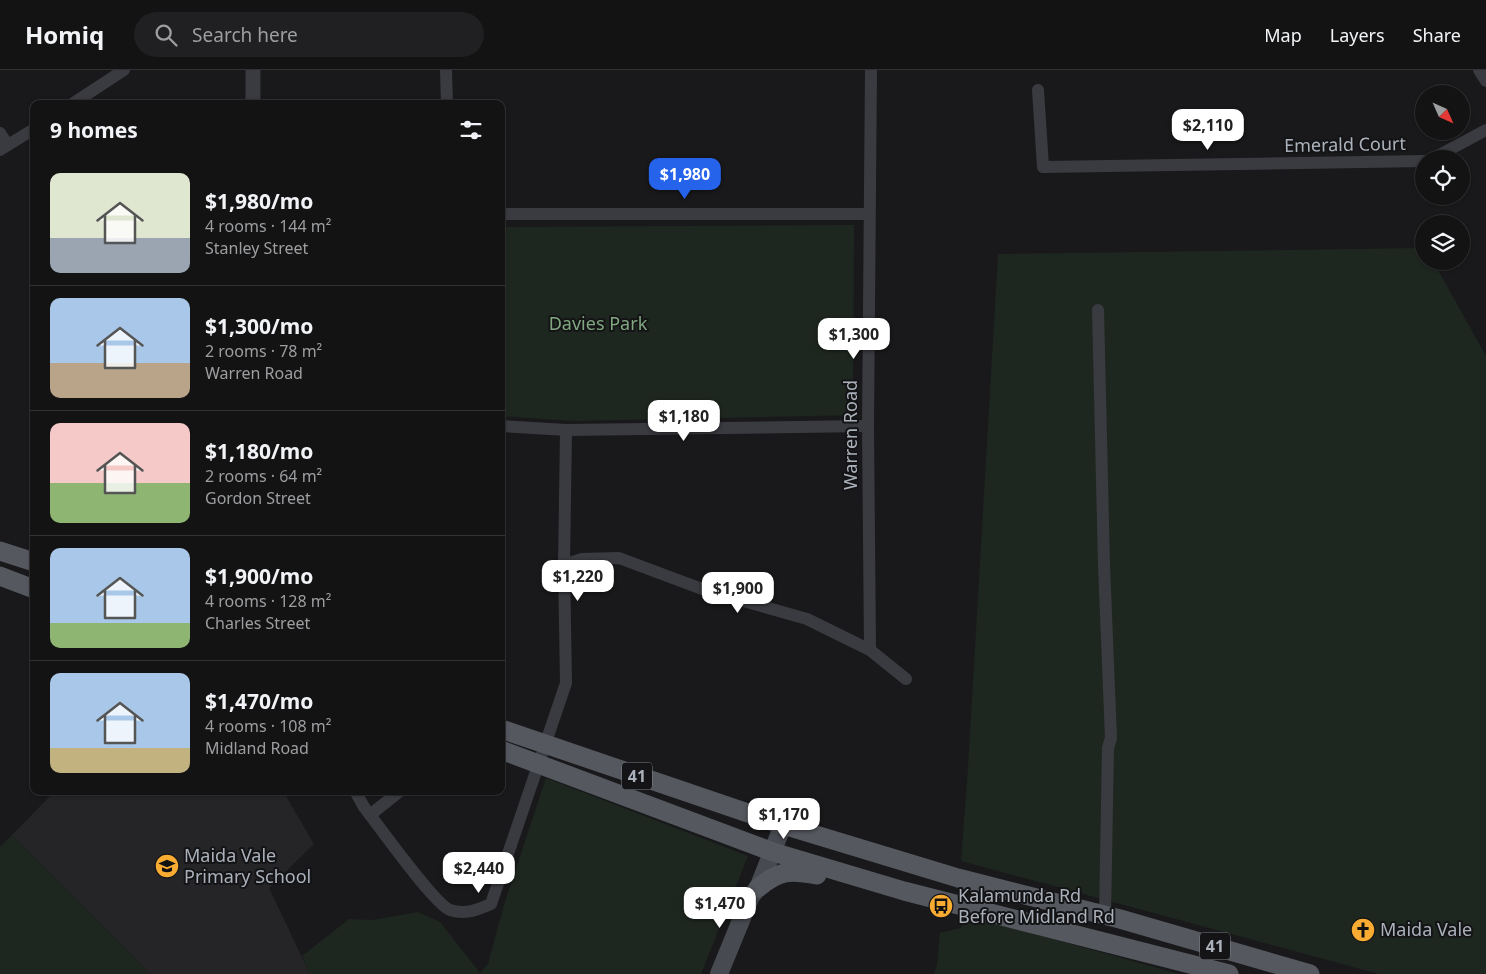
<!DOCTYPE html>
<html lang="en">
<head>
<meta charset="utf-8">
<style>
  :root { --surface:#131314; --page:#202022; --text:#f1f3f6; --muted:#9d9ea0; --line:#323234; --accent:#2563eb }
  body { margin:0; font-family:"Noto Sans",sans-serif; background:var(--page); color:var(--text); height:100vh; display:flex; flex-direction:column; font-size:19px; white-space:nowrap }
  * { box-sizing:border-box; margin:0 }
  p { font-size:16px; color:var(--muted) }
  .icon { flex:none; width:28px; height:28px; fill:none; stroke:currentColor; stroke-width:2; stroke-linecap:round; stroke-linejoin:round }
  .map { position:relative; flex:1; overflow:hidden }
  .drawer { position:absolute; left:30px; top:30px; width:475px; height:695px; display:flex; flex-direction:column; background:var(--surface); border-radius:10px; box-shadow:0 1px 4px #0004,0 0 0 1px var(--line) }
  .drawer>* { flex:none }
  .needle { width:32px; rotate:135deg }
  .fabs { position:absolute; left:1415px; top:15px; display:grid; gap:10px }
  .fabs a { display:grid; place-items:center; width:55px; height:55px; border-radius:50%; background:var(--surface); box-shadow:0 1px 4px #0004,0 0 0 1px var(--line); font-size:25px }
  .price { position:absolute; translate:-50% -42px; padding:0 11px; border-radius:10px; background:#fff; color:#222; font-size:16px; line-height:32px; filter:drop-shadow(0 1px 2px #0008) }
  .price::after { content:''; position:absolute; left:50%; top:30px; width:15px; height:11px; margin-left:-8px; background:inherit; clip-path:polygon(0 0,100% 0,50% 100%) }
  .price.on { background:var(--accent); color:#fff }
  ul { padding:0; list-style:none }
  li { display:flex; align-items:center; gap:15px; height:125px; padding:0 20px }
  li+li { border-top:1px solid var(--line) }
  li span { display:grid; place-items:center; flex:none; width:140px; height:100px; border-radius:10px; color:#555 }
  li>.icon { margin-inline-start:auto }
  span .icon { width:60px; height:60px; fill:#fffc; stroke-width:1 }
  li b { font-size:21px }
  h2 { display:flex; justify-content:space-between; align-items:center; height:60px; padding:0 20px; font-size:21px }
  header { display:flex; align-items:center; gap:30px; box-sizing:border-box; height:70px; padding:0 25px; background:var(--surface); border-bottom:1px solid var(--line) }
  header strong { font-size:24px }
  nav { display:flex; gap:28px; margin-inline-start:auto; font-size:18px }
  .search { width:350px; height:45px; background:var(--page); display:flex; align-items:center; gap:12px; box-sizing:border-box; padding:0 18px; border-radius:28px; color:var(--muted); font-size:19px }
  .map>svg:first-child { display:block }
  .built { fill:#252528 }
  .green { fill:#1e271f }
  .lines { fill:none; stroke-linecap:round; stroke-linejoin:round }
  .minor { stroke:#3a3b40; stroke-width:12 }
  .tertiary { stroke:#3a3b40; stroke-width:15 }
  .secondary { stroke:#474a50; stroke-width:18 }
  .primary { stroke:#55585f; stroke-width:19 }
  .labels { text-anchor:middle; stroke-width:4; stroke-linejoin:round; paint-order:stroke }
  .shield { fill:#141416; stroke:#7e828a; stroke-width:1 }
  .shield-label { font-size:16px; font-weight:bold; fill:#abb1bb }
  .street-label { font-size:18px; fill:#abb1bb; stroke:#141416 }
  .park-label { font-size:18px; fill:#81a781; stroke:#141416 }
  .poi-label { font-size:18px; fill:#abb1bb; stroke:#141416; text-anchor:start }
</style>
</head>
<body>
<header>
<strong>Homiq</strong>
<div class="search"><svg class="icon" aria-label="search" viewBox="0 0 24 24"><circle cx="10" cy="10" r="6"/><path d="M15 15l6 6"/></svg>Search here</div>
<nav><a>Map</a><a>Layers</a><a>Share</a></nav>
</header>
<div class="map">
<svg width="1486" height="904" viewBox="0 0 1486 904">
  <rect width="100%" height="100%" fill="#19191b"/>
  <path class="built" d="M55,721h228l31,53 -45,44 41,86h-160l-138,-139z"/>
  <g class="green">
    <path d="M854,155l-1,190 -281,6 -71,-5v-189z"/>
    <path d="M1424,178v13h9l53,95v618h-107l-418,-113 7,-93 30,-514z"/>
    <path d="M546,708l202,78 -47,118h-391l-8,-18 47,-37 23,1 46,-8 22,10 40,51 8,-9 16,-59z"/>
    <path d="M12,765l138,139h-150v-127z"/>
    <path d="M966,845l213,59h-245l3,-9 3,-32 21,-5z"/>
  </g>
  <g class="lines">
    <g class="minor">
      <path d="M446,0l1,34"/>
      <path d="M1479,0l7,11"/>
      <path d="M1038,20l5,77 381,-6"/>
      <path d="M72,34l52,-34"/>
      <path d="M0,63l8,12"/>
      <path d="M0,80l34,-21"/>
      <path d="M1432,89l54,-29"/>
      <path d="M501,144h368"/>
      <path d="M1098,240l6,255 7,173 -3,10 -3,167"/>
      <path d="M501,356l65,4 302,-4"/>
      <path d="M564,495l18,-6 37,-1 83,31 105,30 63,31 36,29"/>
      <path d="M870,580l-2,-224 3,-356"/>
      <path d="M355,721l9,16c15,19 70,97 86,103 15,5 27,0 41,-6l75,-221 -2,-118 2,-135"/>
      <path d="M370,745l30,-24"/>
    </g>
    <path class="tertiary" d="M253,0v34"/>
    <path class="secondary" d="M719,904l32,-78 7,-8 25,-63"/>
    <g class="primary">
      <path d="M0,481l34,11"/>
      <path d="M0,506l34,13"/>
      <path d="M501,659l282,96 175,53 162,41 190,55"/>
      <path d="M501,680l272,102 131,39 325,83"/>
      <path d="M758,818c21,-18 33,-18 59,-13"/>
    </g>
  </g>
  <defs>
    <g id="school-disc" transform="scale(1.25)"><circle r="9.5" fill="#faab32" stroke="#141416"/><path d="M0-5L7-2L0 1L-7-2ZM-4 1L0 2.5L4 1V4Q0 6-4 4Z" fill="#111"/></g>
    <g id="bus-disc" transform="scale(1.25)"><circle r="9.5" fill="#faab32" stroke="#141416"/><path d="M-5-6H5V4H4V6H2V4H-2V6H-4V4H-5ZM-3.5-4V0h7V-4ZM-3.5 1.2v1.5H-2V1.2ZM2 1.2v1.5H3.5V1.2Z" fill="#111"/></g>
    <g id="church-disc" transform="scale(1.25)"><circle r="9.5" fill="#faab32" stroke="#141416"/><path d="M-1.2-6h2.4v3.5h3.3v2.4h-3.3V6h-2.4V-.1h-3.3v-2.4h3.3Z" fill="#111"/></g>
  </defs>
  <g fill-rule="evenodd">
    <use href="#school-disc" x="167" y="796"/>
    <use href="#bus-disc" x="941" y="836"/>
    <use href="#church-disc" x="1363" y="860"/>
  </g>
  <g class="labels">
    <g class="shield">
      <rect x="622" y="692.5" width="30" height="27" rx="4"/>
      <rect x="1200" y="862.5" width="30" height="27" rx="4"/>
    </g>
    <g class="shield-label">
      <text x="637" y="712">41</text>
      <text x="1215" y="882">41</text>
    </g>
    <g class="street-label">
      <text transform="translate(1345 75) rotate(-1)" y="6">Emerald Court</text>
      <text transform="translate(851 365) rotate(-90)" y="6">Warren Road</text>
    </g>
    <g class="park-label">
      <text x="598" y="260">Davies Park</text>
    </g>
    <g class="poi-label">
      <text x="184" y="792">Maida Vale<tspan x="184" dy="21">Primary School</tspan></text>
      <text x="958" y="832">Kalamunda Rd<tspan x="958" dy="21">Before Midland Rd</tspan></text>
      <text x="1380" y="866">Maida Vale</text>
    </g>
  </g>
</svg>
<div class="fabs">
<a><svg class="needle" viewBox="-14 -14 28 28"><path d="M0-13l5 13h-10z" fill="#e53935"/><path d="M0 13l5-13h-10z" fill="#9d9ea0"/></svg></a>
<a><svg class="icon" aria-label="locate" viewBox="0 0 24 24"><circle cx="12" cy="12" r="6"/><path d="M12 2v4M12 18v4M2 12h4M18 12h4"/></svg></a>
<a><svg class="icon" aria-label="layers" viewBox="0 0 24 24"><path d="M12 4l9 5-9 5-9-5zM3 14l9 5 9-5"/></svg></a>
</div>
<b class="price" style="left:1208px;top:81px">$2,110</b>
<b class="price on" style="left:685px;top:130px">$1,980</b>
<b class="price" style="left:854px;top:290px">$1,300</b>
<b class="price" style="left:684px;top:372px">$1,180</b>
<b class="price" style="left:578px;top:532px">$1,220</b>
<b class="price" style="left:738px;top:544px">$1,900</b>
<b class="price" style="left:784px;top:770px">$1,170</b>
<b class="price" style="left:479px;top:824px">$2,440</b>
<b class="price" style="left:720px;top:859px">$1,470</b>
<section class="drawer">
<h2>9 homes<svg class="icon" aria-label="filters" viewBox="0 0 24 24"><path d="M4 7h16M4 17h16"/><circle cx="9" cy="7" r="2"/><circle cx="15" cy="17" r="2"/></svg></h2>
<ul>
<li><span style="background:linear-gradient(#dfe7d0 65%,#9aa5b1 0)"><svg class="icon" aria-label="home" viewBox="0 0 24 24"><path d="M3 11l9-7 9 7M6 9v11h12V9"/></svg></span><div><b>$1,980/mo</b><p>4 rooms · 144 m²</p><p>Stanley Street</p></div></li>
<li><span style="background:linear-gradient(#a9c7e8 65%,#b9a48a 0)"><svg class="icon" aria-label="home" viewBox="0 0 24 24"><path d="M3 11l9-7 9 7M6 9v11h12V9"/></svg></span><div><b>$1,300/mo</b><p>2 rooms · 78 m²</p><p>Warren Road</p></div></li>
<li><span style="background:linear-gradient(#f6c9c9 60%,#8fb573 0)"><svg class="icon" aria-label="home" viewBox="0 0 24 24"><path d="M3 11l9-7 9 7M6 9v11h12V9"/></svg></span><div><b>$1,180/mo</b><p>2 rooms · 64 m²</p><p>Gordon Street</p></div></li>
<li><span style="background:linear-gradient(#a9c7e8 75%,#8fb573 0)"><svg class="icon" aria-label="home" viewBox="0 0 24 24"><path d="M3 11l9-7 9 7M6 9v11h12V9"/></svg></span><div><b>$1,900/mo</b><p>4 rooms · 128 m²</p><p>Charles Street</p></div></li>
<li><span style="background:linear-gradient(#a9c7e8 75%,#c2b280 0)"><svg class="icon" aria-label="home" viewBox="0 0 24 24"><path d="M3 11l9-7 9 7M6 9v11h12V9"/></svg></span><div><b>$1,470/mo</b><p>4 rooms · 108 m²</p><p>Midland Road</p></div></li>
</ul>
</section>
</div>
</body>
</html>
